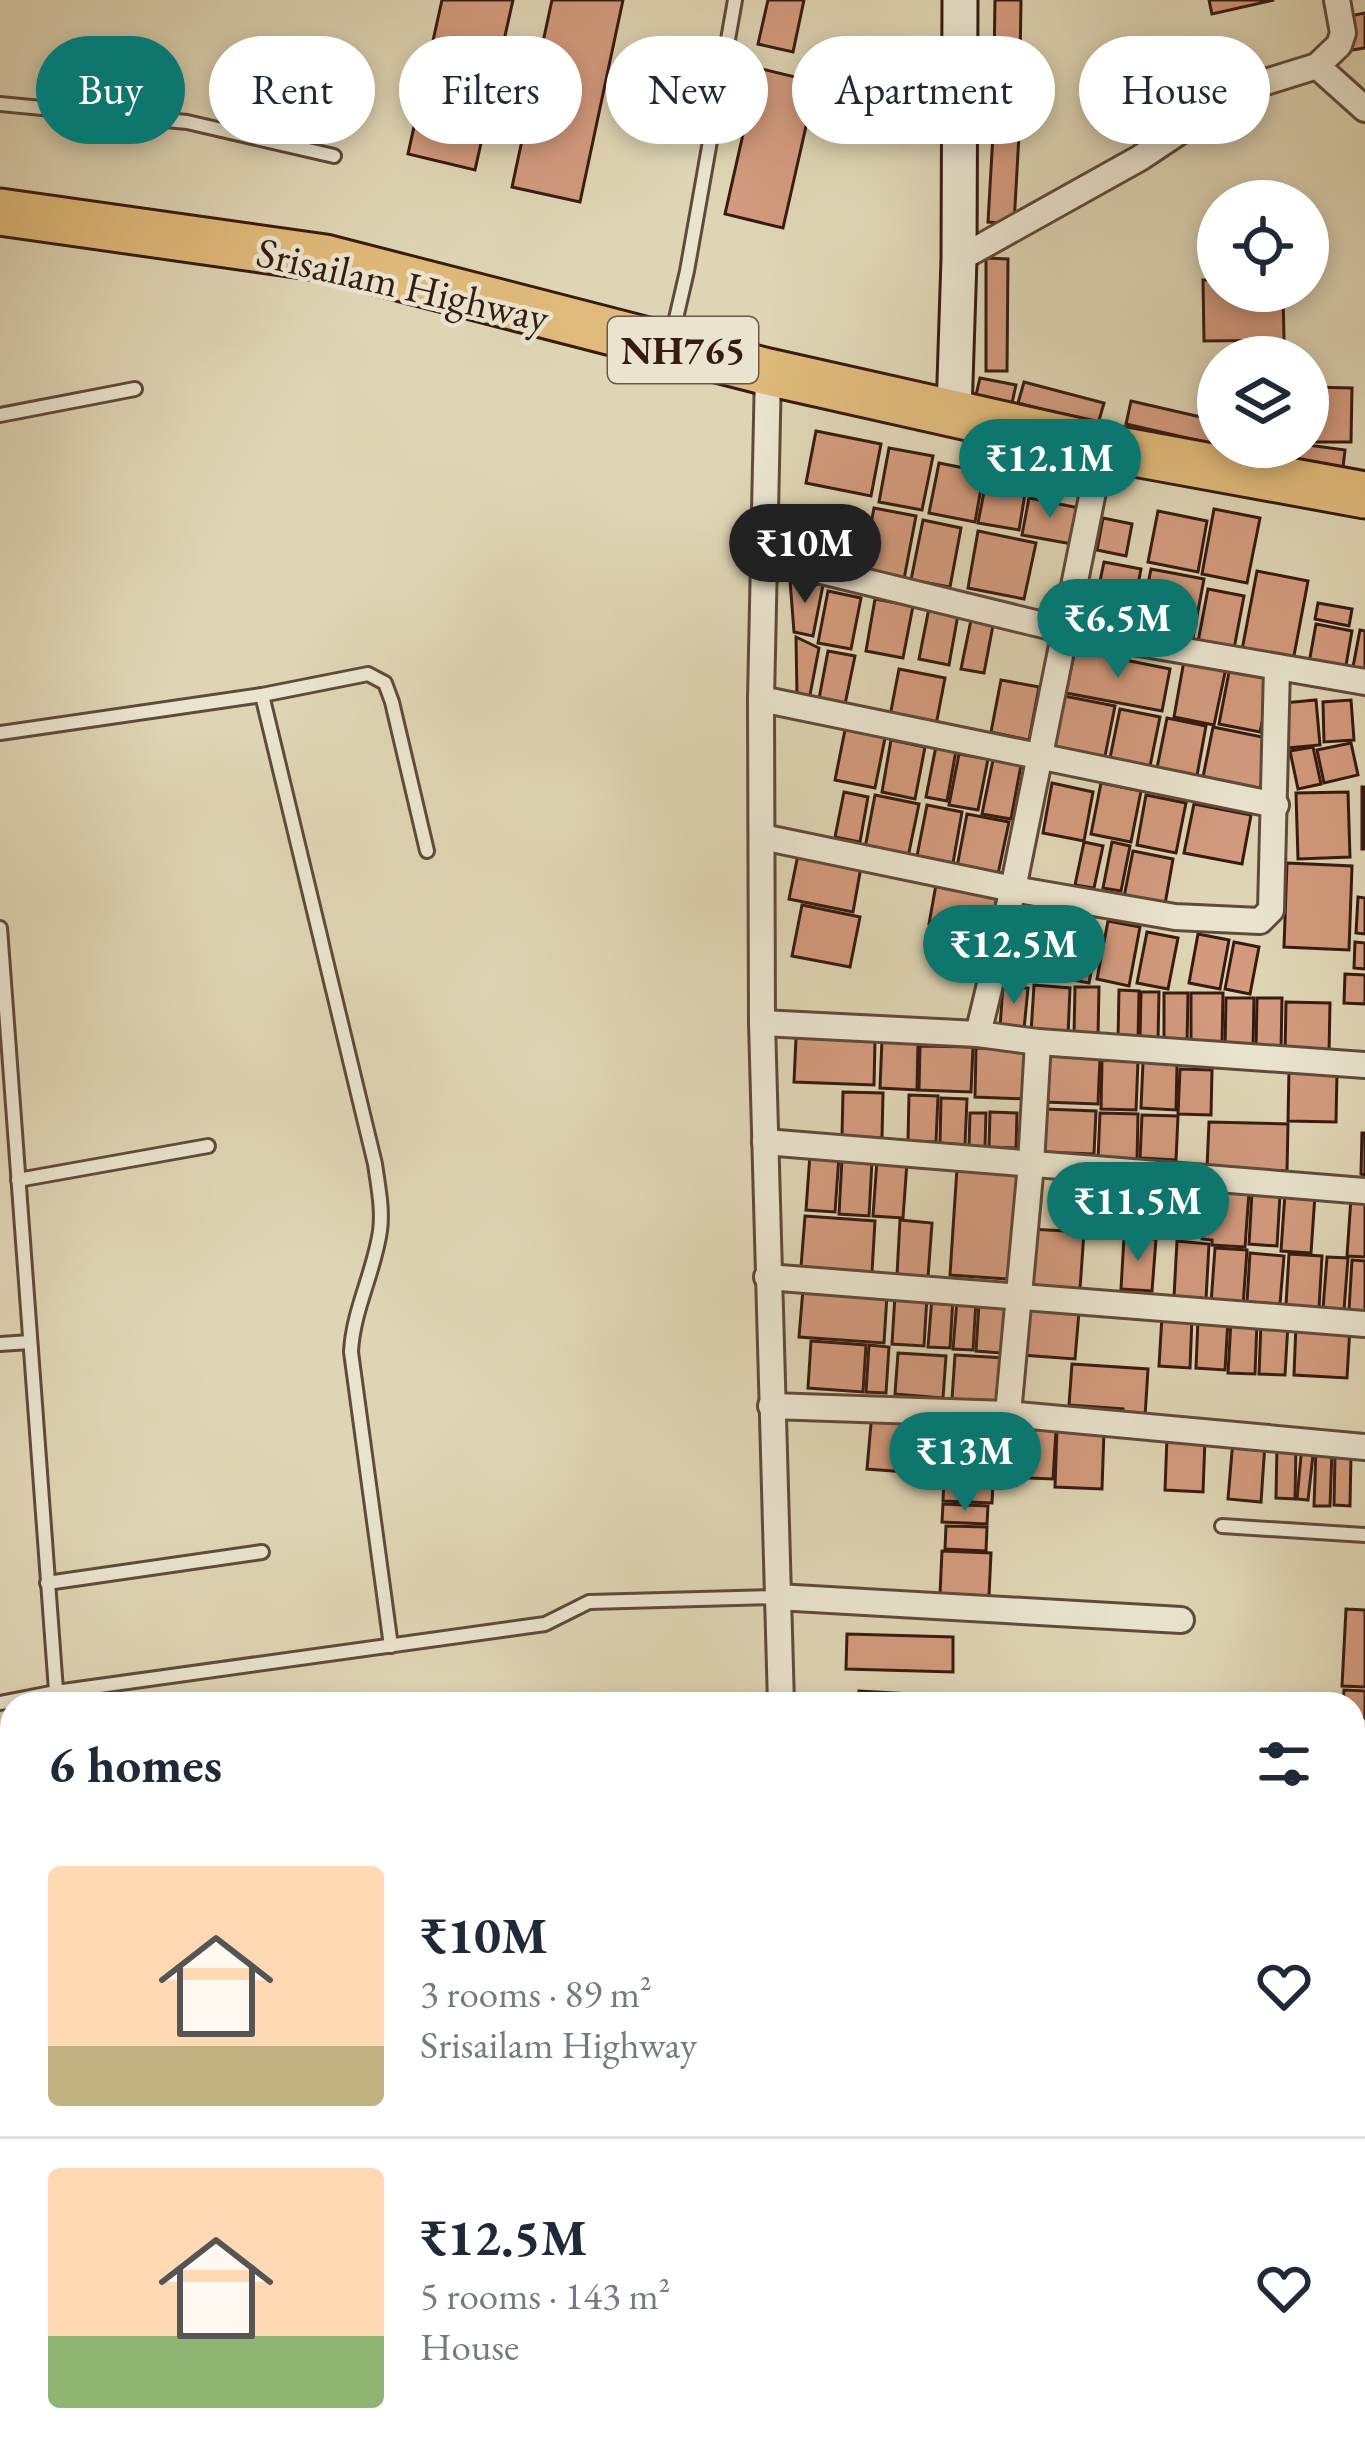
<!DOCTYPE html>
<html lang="en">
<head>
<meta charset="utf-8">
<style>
  :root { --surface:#fff; --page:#f2f2f3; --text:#1f2937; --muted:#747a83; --line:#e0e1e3; --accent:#0f766e }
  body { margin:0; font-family:"EB Garamond",serif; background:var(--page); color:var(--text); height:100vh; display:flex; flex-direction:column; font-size:45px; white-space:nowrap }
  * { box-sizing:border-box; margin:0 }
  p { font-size:39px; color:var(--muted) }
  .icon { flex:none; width:66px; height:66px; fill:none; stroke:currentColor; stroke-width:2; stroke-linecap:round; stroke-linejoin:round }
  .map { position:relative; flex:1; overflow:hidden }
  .drawer { position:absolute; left:0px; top:1692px; width:1365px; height:768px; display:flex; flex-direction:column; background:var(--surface); border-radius:36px 36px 0 0; box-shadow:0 6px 18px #0003 }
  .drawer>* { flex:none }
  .banner { position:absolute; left:36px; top:36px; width:1293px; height:108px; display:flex; gap:24px }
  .fabs { position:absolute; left:1197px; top:180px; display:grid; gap:24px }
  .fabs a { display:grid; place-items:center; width:132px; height:132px; border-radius:50%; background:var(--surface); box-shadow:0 6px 18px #0003; font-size:60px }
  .price { position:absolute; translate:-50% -102px; padding:0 27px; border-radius:42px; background:var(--accent); color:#fff; font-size:39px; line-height:78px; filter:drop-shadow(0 3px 6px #0008) }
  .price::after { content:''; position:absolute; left:50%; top:72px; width:36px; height:27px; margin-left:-18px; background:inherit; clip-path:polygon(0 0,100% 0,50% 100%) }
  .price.active { background:#222; color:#fff }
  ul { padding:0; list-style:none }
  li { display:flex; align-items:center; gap:36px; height:300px; padding:0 48px }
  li+li { border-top:3px solid var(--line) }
  li span { display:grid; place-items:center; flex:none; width:336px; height:240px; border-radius:12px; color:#555 }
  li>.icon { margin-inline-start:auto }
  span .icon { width:144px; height:144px; fill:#fffc; stroke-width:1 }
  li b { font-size:51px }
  h2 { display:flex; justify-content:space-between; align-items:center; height:144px; padding:0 48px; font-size:51px }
  .pill { padding:0 42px; border-radius:54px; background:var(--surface); box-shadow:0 6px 18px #0003; font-size:42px; line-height:108px }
  .pill.active { background:var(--accent); color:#fff }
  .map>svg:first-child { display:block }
  .building { fill:#d39a7d; stroke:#371b11; stroke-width:3 }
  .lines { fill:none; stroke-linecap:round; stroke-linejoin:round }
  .lane-casing { stroke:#614a3a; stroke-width:18 }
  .street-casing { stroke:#614a3a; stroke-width:30 }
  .secondary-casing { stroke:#371b11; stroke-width:39 }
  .highway-casing { stroke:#371b11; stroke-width:51 }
  .lane { stroke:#eae4ce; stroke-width:12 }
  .street { stroke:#eae4ce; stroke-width:24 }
  .secondary { stroke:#eae4ce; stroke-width:33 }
  .highway { stroke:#e0ba7a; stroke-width:45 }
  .labels { text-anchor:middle; stroke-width:9; stroke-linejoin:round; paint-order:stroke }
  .shield { fill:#eae4ce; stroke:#6d574a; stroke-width:3 }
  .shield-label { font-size:39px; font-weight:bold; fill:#371b11 }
  .street-label { font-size:42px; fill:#371b11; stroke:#eae4ce }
</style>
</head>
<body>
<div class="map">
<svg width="1365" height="2460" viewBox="0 0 1365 2460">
  <rect width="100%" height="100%" fill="#dfd5b4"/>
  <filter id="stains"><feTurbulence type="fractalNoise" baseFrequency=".00167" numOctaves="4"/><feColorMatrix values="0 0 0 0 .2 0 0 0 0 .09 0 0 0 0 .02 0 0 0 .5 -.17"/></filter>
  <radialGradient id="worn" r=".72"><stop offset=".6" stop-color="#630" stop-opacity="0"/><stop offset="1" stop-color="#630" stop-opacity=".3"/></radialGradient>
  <g class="building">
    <path d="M442,0h71l-38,170 -67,-16z"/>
    <path d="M552,0h71l-43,202 -68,-15z"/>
    <path d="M768,0h36l-11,52 -35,-8z"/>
    <path d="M995,0h26l-2,130h-26z"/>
    <path d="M1209,0h65l-62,14z"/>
    <path d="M1365,13v35l-13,2 -7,-33z"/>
    <path d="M758,68l58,14 -33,146 -58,-14z"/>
    <path d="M993,134l26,1 -5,89 -26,-2z"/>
    <path d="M986,258l22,1 -1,112h-21z"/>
    <path d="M1203,280h15v11h65l1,49 -80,1z"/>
    <path d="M980,378l36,7 -4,18 -36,-8z"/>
    <path d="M1024,382l80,21 -6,21 -80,-21z"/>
    <path d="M1308,387l44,1 -1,54h-43z"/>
    <path d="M1131,401l87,20v24l-92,-21z"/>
    <path d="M816,431l65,13 -10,52 -65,-13z"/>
    <path d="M1308,445l37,5 -3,26 -58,-8 2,-21z"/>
    <path d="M1226,447h47l-2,10z"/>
    <path d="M889,448l44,8 -11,54 -43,-8z"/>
    <path d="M939,463l45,9 -9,50 -46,-9z"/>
    <path d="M985,487l40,7 -6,36 -41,-7z"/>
    <path d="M1029,498l50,10 -7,36 -50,-9z"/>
    <path d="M874,508l42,8 -12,63 -42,-8z"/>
    <path d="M1214,509l46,9 -13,65 -45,-9z"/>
    <path d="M1158,511l49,10 -9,51 -50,-10z"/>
    <path d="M1103,518l29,6 -6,32 -29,-6z"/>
    <path d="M923,520l38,8 -11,59 -39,-7z"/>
    <path d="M978,531l58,12 -12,56 -56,-11z"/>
    <path d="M1104,562l37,7 -12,63 -38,-8z"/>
    <path d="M1151,569l53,10 -12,64 -54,-10z"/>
    <path d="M1257,571l51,10 -15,80 -51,-11z"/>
    <path d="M790,580l33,5 -10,51 -19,-4z"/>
    <path d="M1208,589l36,7 -11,58 -36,-7z"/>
    <path d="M828,591l33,7 -10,51 -33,-6z"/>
    <path d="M875,599l38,7 -10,52 -37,-7z"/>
    <path d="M930,603l29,6 -10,56 -30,-6z"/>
    <path d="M1318,603l34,6 -3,17 -34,-7z"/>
    <path d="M972,615l22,5 -10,53 -23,-4z"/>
    <path d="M1316,624l36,7 -7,40 -36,-8z"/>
    <path d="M1360,630l5,1v39l-12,-3z"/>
    <path d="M796,637l23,11 -10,52 -12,-5z"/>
    <path d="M1075,650l95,19 -8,42 -96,-18z"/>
    <path d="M828,651l27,5 -11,53 -26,-5z"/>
    <path d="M1185,655l42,8 -13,62 -40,-8z"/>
    <path d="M1230,667l42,8 -12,57 -41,-8z"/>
    <path d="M899,669l46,9 -9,47 -46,-9z"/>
    <path d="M1001,680l38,7 -10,53 -38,-8z"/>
    <path d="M1064,696l51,10 -11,55 -51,-10z"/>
    <path d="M1316,700l4,45 -33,3 -4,-45z"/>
    <path d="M1351,700l3,40 -30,2 -1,-40z"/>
    <path d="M1120,709l40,8 -11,54 -40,-8z"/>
    <path d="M1167,718l39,8 -10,55 -40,-8z"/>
    <path d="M846,725l40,8 -11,55 -40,-8z"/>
    <path d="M1213,727l54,11 1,57 -66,-13z"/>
    <path d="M891,740l34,7 -10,52 -33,-7z"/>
    <path d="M937,741l20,4 -10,56 -21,-4z"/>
    <path d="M1351,743l7,32 -34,8 -7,-33z"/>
    <path d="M1313,747l8,37 -23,5 -8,-38z"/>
    <path d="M959,754l29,5 -10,51 -29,-5z"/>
    <path d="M993,760l28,5 -10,54 -29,-5z"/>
    <path d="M1052,783l41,9 -9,49 -41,-8z"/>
    <path d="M1101,783l40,8 -10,51 -40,-8z"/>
    <rect x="1362" y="787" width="3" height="62"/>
    <path d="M844,792l24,5 -8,45 -25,-5z"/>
    <path d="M1348,792l2,65 -52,2 -2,-66z"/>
    <path d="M875,795l44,9 -11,53 -43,-9z"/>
    <path d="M1146,795l40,8 -10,50 -39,-8z"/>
    <path d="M1194,804l57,11 -9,49 -58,-11z"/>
    <path d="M927,805l35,7 -9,51 -36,-7z"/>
    <path d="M967,814l42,8 -11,52 -41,-7z"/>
    <path d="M1084,842l19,4 -9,42 -19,-3z"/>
    <path d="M1112,842l18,4 -9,45 -18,-3z"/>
    <path d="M1133,851l40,8 -9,51 -41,-8z"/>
    <path d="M798,855l63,12 -8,45 -64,-13z"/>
    <path d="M1287,863l65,3 -3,84 -65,-3z"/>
    <path d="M937,879l61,12 -8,44 -61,-11z"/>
    <path d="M1358,897l7,1v36l-9,-1z"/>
    <path d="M1017,904l35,6 -14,70 -34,-6z"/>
    <path d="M802,905l58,12 -10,50 -58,-11z"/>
    <path d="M1108,921l32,6 -11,59 -32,-7z"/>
    <path d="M1057,922l42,8 -10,53 -42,-8z"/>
    <path d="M1147,932l31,6 -10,51 -31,-6z"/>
    <path d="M1198,934l31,6 -9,49 -31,-6z"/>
    <path d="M1234,942l25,5 -9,47 -25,-5z"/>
    <path d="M1355,942l10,1v26l-11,-1z"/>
    <path d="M1345,974l20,1v29l-21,-1z"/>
    <path d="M1034,985l36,3 -2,48 -37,-3z"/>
    <path d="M1003,986l25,2 -4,41 -24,-2z"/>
    <path d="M1075,987h24l-1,49h-24z"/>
    <path d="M1119,990l20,1 -1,48h-20z"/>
    <path d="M1141,992h18l-1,48h-18z"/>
    <path d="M1164,993h24l-1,51 -23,-1z"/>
    <path d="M1191,993h32l-1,52h-31z"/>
    <path d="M1226,998h28l-1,51h-28z"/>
    <path d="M1257,998h25l-1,53h-25z"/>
    <path d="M1286,1002l44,1 -1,51 -44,-1z"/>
    <path d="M796,1038l79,3 -1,44 -80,-3z"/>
    <path d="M882,1039l36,1 -1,50 -37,-2z"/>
    <path d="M920,1046l53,1 -2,45 -52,-2z"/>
    <path d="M976,1048l51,2 -1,49 -51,-2z"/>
    <path d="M1046,1056l54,2 -2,46 -54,-2z"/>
    <path d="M1102,1060l36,1 -2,49 -35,-1z"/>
    <path d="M1143,1062l34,2 -1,46 -35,-2z"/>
    <path d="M1180,1069l32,1 -1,45 -33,-1z"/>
    <path d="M1289,1070l48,1 -1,51 -48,-1z"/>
    <path d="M843,1092l40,1 -1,45 -40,-2z"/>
    <path d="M909,1095l29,1 -2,46 -28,-1z"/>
    <path d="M941,1098l26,1 -2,46 -25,-2z"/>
    <path d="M1044,1109l52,2 -2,43 -51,-2z"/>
    <path d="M990,1112l27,1 -1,35 -27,-1z"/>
    <path d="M970,1113h16l-1,34 -16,-1z"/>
    <path d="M1100,1113l38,1 -1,47 -39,-1z"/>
    <path d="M1142,1115l36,1 -2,44 -36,-2z"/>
    <path d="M1209,1122l79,2 -1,47 -80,-3z"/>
    <path d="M1362,1133h3v42l-4,-1z"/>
    <path d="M810,1154l29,2 -4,56 -29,-2z"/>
    <path d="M842,1159l30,2 -3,55 -30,-2z"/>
    <path d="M877,1160l30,2 -4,56 -30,-2z"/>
    <path d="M957,1168l70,5 -7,107 -70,-5z"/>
    <path d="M1086,1178l49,4 -4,50 -48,-3z"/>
    <path d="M1206,1189l43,3 -4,55 -33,-2v-5l-10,-1z"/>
    <path d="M1252,1192l28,3 -3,51 -28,-2z"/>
    <path d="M1285,1193l30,2 -4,58 -30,-2z"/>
    <path d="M1351,1198l14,1v58l-18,-1z"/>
    <path d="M805,1216l70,5 -3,51 -71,-5z"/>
    <path d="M900,1220l32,3 -4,54 -31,-2z"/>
    <path d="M1029,1229l55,3 -4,57 -54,-4z"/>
    <path d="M1124,1237l32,2 -4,52 -31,-2z"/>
    <path d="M1177,1241l32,3 -3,55 -32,-2z"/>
    <path d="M1215,1248l32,2 -4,56 -32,-2z"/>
    <path d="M1250,1253l34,3 -4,48 -33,-2z"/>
    <path d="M1289,1254l33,2 -3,52 -33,-3z"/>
    <path d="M1327,1257l21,1 -4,52 -21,-1z"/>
    <path d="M1352,1260l13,1v51l-16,-2z"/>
    <path d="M803,1289l84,6 -3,48 -85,-6z"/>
    <path d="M895,1295l32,2 -3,49 -32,-2z"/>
    <path d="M932,1297l21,1 -3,50 -22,-1z"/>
    <path d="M957,1300l19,1 -3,49 -20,-1z"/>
    <path d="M979,1303l26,2 -4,48 -25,-2z"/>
    <path d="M1025,1308l54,4 -4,47 -53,-4z"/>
    <path d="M1162,1316l30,2 -2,50 -31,-2z"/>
    <path d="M1198,1319l30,1 -3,50 -29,-2z"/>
    <path d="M1231,1321l26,1 -2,52 -27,-1z"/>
    <path d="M1261,1323l27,1 -3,51 -26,-1z"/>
    <path d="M1296,1324l54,3 -3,51 -53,-3z"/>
    <path d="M811,1341l55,4 -3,47 -55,-4z"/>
    <path d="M869,1345l20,2 -3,46 -20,-1z"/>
    <path d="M898,1353l48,3 -3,42 -48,-4z"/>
    <path d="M955,1355l50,3 -3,45 -50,-4z"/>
    <path d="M1072,1364l76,5 -3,48 -22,-1v-7l-54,-4z"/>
    <path d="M872,1412l52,4 -5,57 -52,-4z"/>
    <path d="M963,1420l37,2 -3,54 -36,-2z"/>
    <path d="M1006,1428l50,2 -3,49 -49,-2z"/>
    <path d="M1057,1429l47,2 -2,58 -47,-2z"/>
    <path d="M1167,1437l38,2 -2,53 -38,-2z"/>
    <path d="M1233,1440l32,3 -4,59 -33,-3z"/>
    <path d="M1277,1445l19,1 -1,53 -19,-1z"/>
    <path d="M1302,1445l12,1 -6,54 -11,-1z"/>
    <path d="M1316,1450l16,1 -2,55h-16z"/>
    <path d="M1335,1455h16l-1,51 -16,-1z"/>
    <path d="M944,1480l49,2 -1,21 -49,-2z"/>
    <path d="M943,1504l45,2 -1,18 -45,-2z"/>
    <path d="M946,1526l41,1 -1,24 -41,-2z"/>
    <path d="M942,1551l49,2 -2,43 -49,-2z"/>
    <path d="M1346,1609l19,1v77l-23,-1z"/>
    <path d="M847,1634l106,3v35l-107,-3z"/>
    <path d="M1344,1690l21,1v27l-12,-1v-13h-10z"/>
    <path d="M859,1691l88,5v8h-89z"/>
    <rect x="1353" y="1834" width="12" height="59"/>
    <path d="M1353,1951h12v45l-12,1z"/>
    <rect x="1353" y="2005" width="12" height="33"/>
    <rect x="1353" y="2048" width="12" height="48"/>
    <path d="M1062,2448h43l-1,12h-43z"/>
    <path d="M1172,2450v10h-47l-1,-8z"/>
  </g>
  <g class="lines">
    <g class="lane-casing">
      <g id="lane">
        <path d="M0,104l187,18 147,34"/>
        <path d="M671,340l16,-69 48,-271"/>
        <path d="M0,415l135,-26"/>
        <path d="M262,695l113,469c3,22 8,45 5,67 -6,42 -27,79 -29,121l40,294"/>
        <path d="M0,733l262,-38 106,-21 17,9 7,19 35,149"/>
        <path d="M0,928l57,776"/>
        <path d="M18,1180l190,-34"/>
        <path d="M0,1344l30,-2"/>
        <path d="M1222,1526l143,9"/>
        <path d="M47,1583l215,-31"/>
        <path d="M0,1703l56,-11 489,-68 44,-22 188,-5"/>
        <path d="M0,2122l12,-2"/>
        <path d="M111,2448l1,12"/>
      </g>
    </g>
    <g class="street-casing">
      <g id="street">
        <path d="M1317,66l48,43"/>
        <path d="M959,259l181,-101 103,-69 74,-23 22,-21 4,-12 -6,-33"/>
        <path d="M768,372l-7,327 1,324 19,681"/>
        <path d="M764,557l300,73 301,52"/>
        <path d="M761,699l515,106"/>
        <path d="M762,837l251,52 162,28 85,4 11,-11 6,-243"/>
        <path d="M762,1023l216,11 60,8 327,23"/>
        <path d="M978,1034l35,-145 89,-442"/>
        <path d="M765,1142l600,49"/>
        <path d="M767,1277l598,47"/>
        <path d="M771,1406l237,8 357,33"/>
        <path d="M1008,1414l23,-250 7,-122"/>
        <path d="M777,1597l404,23"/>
        <path d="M1353,1930l12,1"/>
        <path d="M1353,2271h12"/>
        <path d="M1117,2448v12"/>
        <path d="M1184,2448l60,12"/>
        <path d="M779,2460l2,-12"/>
        <path d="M928,2460l2,-12"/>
      </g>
    </g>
    <g class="secondary-casing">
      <path id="secondary" d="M954,412l5,-153 1,-259"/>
    </g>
    <g class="highway-casing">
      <path id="highway" d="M0,212l325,46 443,114 334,75 263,48"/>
    </g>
    <use href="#lane" class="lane"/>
    <use href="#street" class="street"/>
    <use href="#secondary" class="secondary"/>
    <use href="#highway" class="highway"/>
  </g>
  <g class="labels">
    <rect class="shield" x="608" y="317" width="150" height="66" rx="9"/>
    <g class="shield-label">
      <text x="683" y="364">NH765</text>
    </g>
    <g class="street-label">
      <text transform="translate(403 284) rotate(13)" y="15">Srisailam Highway</text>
    </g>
  </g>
  <rect width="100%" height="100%" filter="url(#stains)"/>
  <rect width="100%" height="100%" fill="url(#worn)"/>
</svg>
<div class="fabs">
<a><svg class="icon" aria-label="locate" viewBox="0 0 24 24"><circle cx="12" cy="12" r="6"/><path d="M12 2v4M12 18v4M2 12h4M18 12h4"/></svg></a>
<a><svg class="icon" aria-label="layers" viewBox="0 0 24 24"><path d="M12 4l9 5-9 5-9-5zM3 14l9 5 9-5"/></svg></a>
</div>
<b class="price" style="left:1050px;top:521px">₹12.1M</b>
<b class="price active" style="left:805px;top:606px">₹10M</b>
<b class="price" style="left:1118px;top:681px">₹6.5M</b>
<b class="price" style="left:1014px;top:1007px">₹12.5M</b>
<b class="price" style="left:1138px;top:1264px">₹11.5M</b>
<b class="price" style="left:965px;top:1514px">₹13M</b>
<div class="banner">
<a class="pill active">Buy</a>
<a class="pill">Rent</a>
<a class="pill">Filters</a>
<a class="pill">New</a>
<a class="pill">Apartment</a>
<a class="pill">House</a>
</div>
<section class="drawer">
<h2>6 homes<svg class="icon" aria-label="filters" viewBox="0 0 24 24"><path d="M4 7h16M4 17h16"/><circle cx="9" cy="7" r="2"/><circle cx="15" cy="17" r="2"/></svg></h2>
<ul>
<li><span style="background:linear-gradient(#ffd9b3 75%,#c2b280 0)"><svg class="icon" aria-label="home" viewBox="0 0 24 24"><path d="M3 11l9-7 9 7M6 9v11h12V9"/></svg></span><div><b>₹10M</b><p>3 rooms · 89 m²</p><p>Srisailam Highway</p></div><svg class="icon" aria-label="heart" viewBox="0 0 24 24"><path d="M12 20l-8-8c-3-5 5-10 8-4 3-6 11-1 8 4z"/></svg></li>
<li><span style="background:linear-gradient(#ffd9b3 70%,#8fb573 0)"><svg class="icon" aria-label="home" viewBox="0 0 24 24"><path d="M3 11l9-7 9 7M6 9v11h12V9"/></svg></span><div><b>₹12.5M</b><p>5 rooms · 143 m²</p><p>House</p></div><svg class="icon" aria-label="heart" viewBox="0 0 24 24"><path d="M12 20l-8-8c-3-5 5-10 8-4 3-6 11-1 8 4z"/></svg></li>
</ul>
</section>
</div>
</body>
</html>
